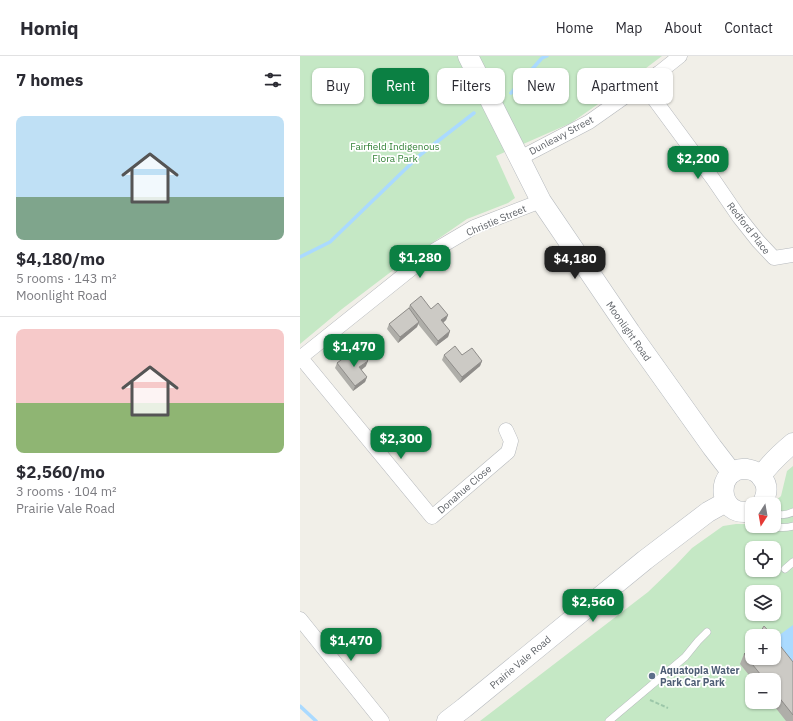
<!DOCTYPE html>
<html lang="en">
<head>
<meta charset="utf-8">
<style>
  :root { --surface:#fff; --page:#f2f2f3; --text:#2b2b33; --muted:#7c7c81; --line:#e1e1e2; --accent:#0b8043 }
  body { margin:0; font-family:"IBM Plex Sans",sans-serif; background:var(--page); color:var(--text); height:100vh; display:flex; flex-direction:column; font-size:15px; white-space:nowrap }
  * { box-sizing:border-box; margin:0 }
  p { font-size:13px; color:var(--muted) }
  .icon { flex:none; width:22px; height:22px; fill:none; stroke:currentColor; stroke-width:2; stroke-linecap:round; stroke-linejoin:round }
  .map { position:relative; flex:1; overflow:hidden }
  .panel { display:flex; flex-direction:column; background:var(--surface); width:300px }
  .panel>* { flex:none }
  .top-card { position:absolute; left:12px; top:12px; width:380px; height:36px; display:flex; gap:8px }
  .needle { width:26px; rotate:191deg }
  .tools { position:absolute; left:445px; top:441px; display:grid; gap:8px }
  .tools a { display:grid; place-items:center; width:36px; height:36px; border-radius:8px; background:var(--surface); box-shadow:0 1px 3px #0004; font-size:20px }
  .price { position:absolute; translate:-50% -34px; padding:0 9px; border-radius:8px; background:var(--accent); color:#fff; font-size:13px; line-height:26px; filter:drop-shadow(0 1px 2px #0008) }
  .price::after { content:''; position:absolute; left:50%; top:24px; width:12px; height:9px; margin-left:-6px; background:inherit; clip-path:polygon(0 0,100% 0,50% 100%) }
  .price.active { background:#222; color:#fff }
  ul { padding:0; list-style:none }
  li { display:grid; align-content:center; gap:8px; height:212px; padding:0 16px }
  li+li { border-top:1px solid var(--line) }
  li span { display:grid; place-items:center; height:124px; border-radius:8px; color:#555 }
  li>.icon { margin-inline-start:auto }
  span .icon { width:72px; height:72px; fill:#fffc; stroke-width:1 }
  li b { font-size:17px }
  h2 { display:flex; justify-content:space-between; align-items:center; height:48px; padding:0 16px; font-size:17px }
  .pill { padding:0 14px; border-radius:8px; background:var(--surface); box-shadow:0 1px 3px #0004; font-size:14px; line-height:36px }
  .pill.active { background:var(--accent); color:#fff }
  header { display:flex; align-items:center; gap:24px; box-sizing:border-box; height:56px; padding:0 20px; background:var(--surface); border-bottom:1px solid var(--line) }
  header strong { font-size:19px }
  nav { display:flex; gap:22px; margin-inline-start:auto; font-size:14px }
  main { display:flex; flex:1; min-height:0 }
  .map>svg:first-child { display:block }
  .green { fill:#c5e8c5; fill-rule:evenodd }
  .water { fill:#aadaff }
  .lines { fill:none; stroke-linecap:round; stroke-linejoin:round }
  .stream { stroke:#aadaff; stroke-width:3.5 }
  .lane-casing { stroke:#b5b8bc; stroke-width:8 }
  .street-casing { stroke:#b5b8bc; stroke-width:15 }
  .secondary-casing { stroke:#b6babf; stroke-width:21 }
  .path { stroke:#9cc7a9; stroke-width:2; stroke-dasharray:4 2; stroke-linecap:butt }
  .lane { stroke:#fff; stroke-width:7 }
  .street { stroke:#fff; stroke-width:14 }
  .secondary { stroke:#fff; stroke-width:20 }
  .wall { fill:#afaea9 }
  .shaded-wall { fill:#8f8d8a }
  .building { fill:#cccac5; stroke:#8f8d8a }
  .service-dot { fill:#5c6f8a; stroke:#fff; stroke-width:1.5 }
  .labels { text-anchor:middle; stroke-width:3.5; stroke-linejoin:round; paint-order:stroke }
  .street-label { font-size:10px; fill:#5f6368; stroke:#fff }
  .park-label { font-size:10px; fill:#348238; stroke:#fff }
  .service-label { font-size:10px; font-weight:bold; fill:#4e5e75; stroke:#fff; text-anchor:start }
</style>
</head>
<body>
<header>
<strong>Homiq</strong>
<nav><a>Home</a><a>Map</a><a>About</a><a>Contact</a></nav>
</header>
<main>
<section class="panel">
<h2>7 homes<svg class="icon" aria-label="filters" viewBox="0 0 24 24"><path d="M4 7h16M4 17h16"/><circle cx="9" cy="7" r="2"/><circle cx="15" cy="17" r="2"/></svg></h2>
<ul>
<li><span style="background:linear-gradient(#bfe0f5 65%,#7fa58c 0)"><svg class="icon" aria-label="home" viewBox="0 0 24 24"><path d="M3 11l9-7 9 7M6 9v11h12V9"/></svg></span><div><b>$4,180/mo</b><p>5 rooms · 143 m²</p><p>Moonlight Road</p></div></li>
<li><span style="background:linear-gradient(#f6c9c9 60%,#8fb573 0)"><svg class="icon" aria-label="home" viewBox="0 0 24 24"><path d="M3 11l9-7 9 7M6 9v11h12V9"/></svg></span><div><b>$2,560/mo</b><p>3 rooms · 104 m²</p><p>Prairie Vale Road</p></div></li>
</ul>
</section>
<div class="map">
<svg width="493" height="665" viewBox="0 0 493 665">
  <rect width="100%" height="100%" fill="#f1efe8"/>
  <g class="green">
    <path d="M0,0h362l-61,46 -30,21 -75,33 19,42 -7,5 -41,16 -71,49 -54,41 -42,35z"/>
    <path d="M493,410v255h-313l168,-129 27,-26 17,-18 31,-22 13,-2h13l3,-2v4h22v-22h-2l9,-8 6,-25zM452,492h22v22h-22zM452,536h22v22h-22zM452,580h22v22h-22zM452,624h22v22h-22z"/>
  </g>
  <path class="water" d="M493,569v43l-19,-29z"/>
  <g class="lines">
    <g class="stream">
      <path d="M211,37l31,-35 5,-2"/>
      <path d="M0,201l30,-15 90,-87 54,-42"/>
      <path d="M0,650l16,15"/>
    </g>
    <g class="lane-casing">
      <g id="lane">
        <path d="M474,457c7,3 13,2 19,-1"/>
        <path d="M472,470c8,2 14,2 21,0"/>
        <path d="M485,513l8,-7"/>
        <path d="M309,665l76,-64 13,-16 9,-9"/>
      </g>
    </g>
    <g class="street-casing">
      <g id="street">
        <path d="M343,28l70,95 26,38 19,24 16,17 19,-3"/>
        <path d="M220,102l69,-36 71,-50 20,-16"/>
        <path d="M0,302l135,-108 39,-23 67,-26"/>
        <path d="M1,302l131,159 76,-65 3,-11 -5,-11"/>
        <path d="M0,563l82,102"/>
      </g>
    </g>
    <g class="secondary-casing">
      <g id="secondary">
        <path d="M168,0l73,145 89,131 82,115 20,26"/>
        <path d="M461,420c9,-13 20,-23 32,-33"/>
        <path d="M452,455c-36,9 -38,-45 -5,-42 6,1 12,4 15,9 7,8 5,17 0,26"/>
        <path d="M147,665l17,-13 181,-148 63,-48 18,-10"/>
      </g>
    </g>
    <path class="path" d="M350,644l18,8"/>
    <use href="#lane" class="lane"/>
    <use href="#street" class="street"/>
    <use href="#secondary" class="secondary"/>
  </g>
  <g class="wall">
    <path d="M110,249l21,4 17,6 -2,5 -3,3 7,8 -2,6 -12,9 -18,-22 -1,3 -19,16 -11,-14 2,-5 19,-15z"/>
    <path d="M144,299h18l20,6 -2,5 -20,17 -18,-23z"/>
    <path d="M48,304l18,6 -5,4 6,7 -2,5 -12,9 -18,-23 2,-5z"/>
    <path d="M444,598l49,8v59h-7l-15,-19h3v-22h-21l-13,-16z"/>
  </g>
  <g class="shaded-wall">
    <path d="M148,259l-2,5 -7,6 2,-6z"/>
    <path d="M119,266l-2,5 -19,16 2,-6z"/>
    <path d="M150,275l-2,6 -12,9 2,-5z"/>
    <path d="M68,305l-2,5 -8,7 1,-6z"/>
    <path d="M182,305l-2,5 -20,17 2,-6z"/>
    <path d="M67,321l-2,5 -12,9 2,-5z"/>
  </g>
  <g class="building">
    <path d="M121,240l10,13 7,-6 10,12 -7,5 9,11 -12,10 -28,-36z"/>
    <path d="M109,252l10,14 -19,15 -11,-13z"/>
    <path d="M155,290l7,9 10,-7 10,13 -20,16 -18,-22z"/>
    <path d="M59,294l9,11 -9,6 8,10 -12,9 -18,-23 8,-6 3,3z"/>
    <path d="M464,570l9,10h-15z"/>
    <path d="M474,582l19,24v53l-19,-24v-11h-9l-21,-26 6,-6 2,-4v14h22z"/>
  </g>
  <circle class="service-dot" cx="352" cy="620" r="4"/>
  <g class="labels">
    <g class="street-label">
      <text transform="translate(261 79) rotate(-28)" y="4">Dunleavy Street</text>
      <text transform="translate(196 164) rotate(-23)" y="4">Christie Street</text>
      <text transform="translate(449 172) rotate(52)" y="4">Redford Place</text>
      <text transform="translate(329 275) rotate(55)" y="4">Moonlight Road</text>
      <text transform="translate(164 433) rotate(-41)" y="4">Donahue Close</text>
      <text transform="translate(220 606) rotate(-40)" y="4">Prairie Vale Road</text>
    </g>
    <g class="park-label">
      <text x="95" y="94">Fairfield Indigenous<tspan x="95" dy="12">Flora Park</tspan></text>
    </g>
    <g class="service-label">
      <text x="360" y="618">Aquatopia Water<tspan x="360" dy="12">Park Car Park</tspan></text>
    </g>
  </g>
</svg>
<div class="tools">
<a><svg class="needle" viewBox="-14 -14 28 28"><path d="M0-13l5 13h-10z" fill="#e53935"/><path d="M0 13l5-13h-10z" fill="#7c7c81"/></svg></a>
<a><svg class="icon" aria-label="locate" viewBox="0 0 24 24"><circle cx="12" cy="12" r="6"/><path d="M12 2v4M12 18v4M2 12h4M18 12h4"/></svg></a>
<a><svg class="icon" aria-label="layers" viewBox="0 0 24 24"><path d="M12 4l9 5-9 5-9-5zM3 14l9 5 9-5"/></svg></a>
<a>+</a>
<a>−</a>
</div>
<b class="price" style="left:398px;top:124px">$2,200</b>
<b class="price" style="left:120px;top:223px">$1,280</b>
<b class="price active" style="left:275px;top:224px">$4,180</b>
<b class="price" style="left:54px;top:312px">$1,470</b>
<b class="price" style="left:101px;top:404px">$2,300</b>
<b class="price" style="left:293px;top:567px">$2,560</b>
<b class="price" style="left:51px;top:606px">$1,470</b>
<div class="top-card">
<a class="pill">Buy</a>
<a class="pill active">Rent</a>
<a class="pill">Filters</a>
<a class="pill">New</a>
<a class="pill">Apartment</a>
</div>
</div>
</main>
</body>
</html>
